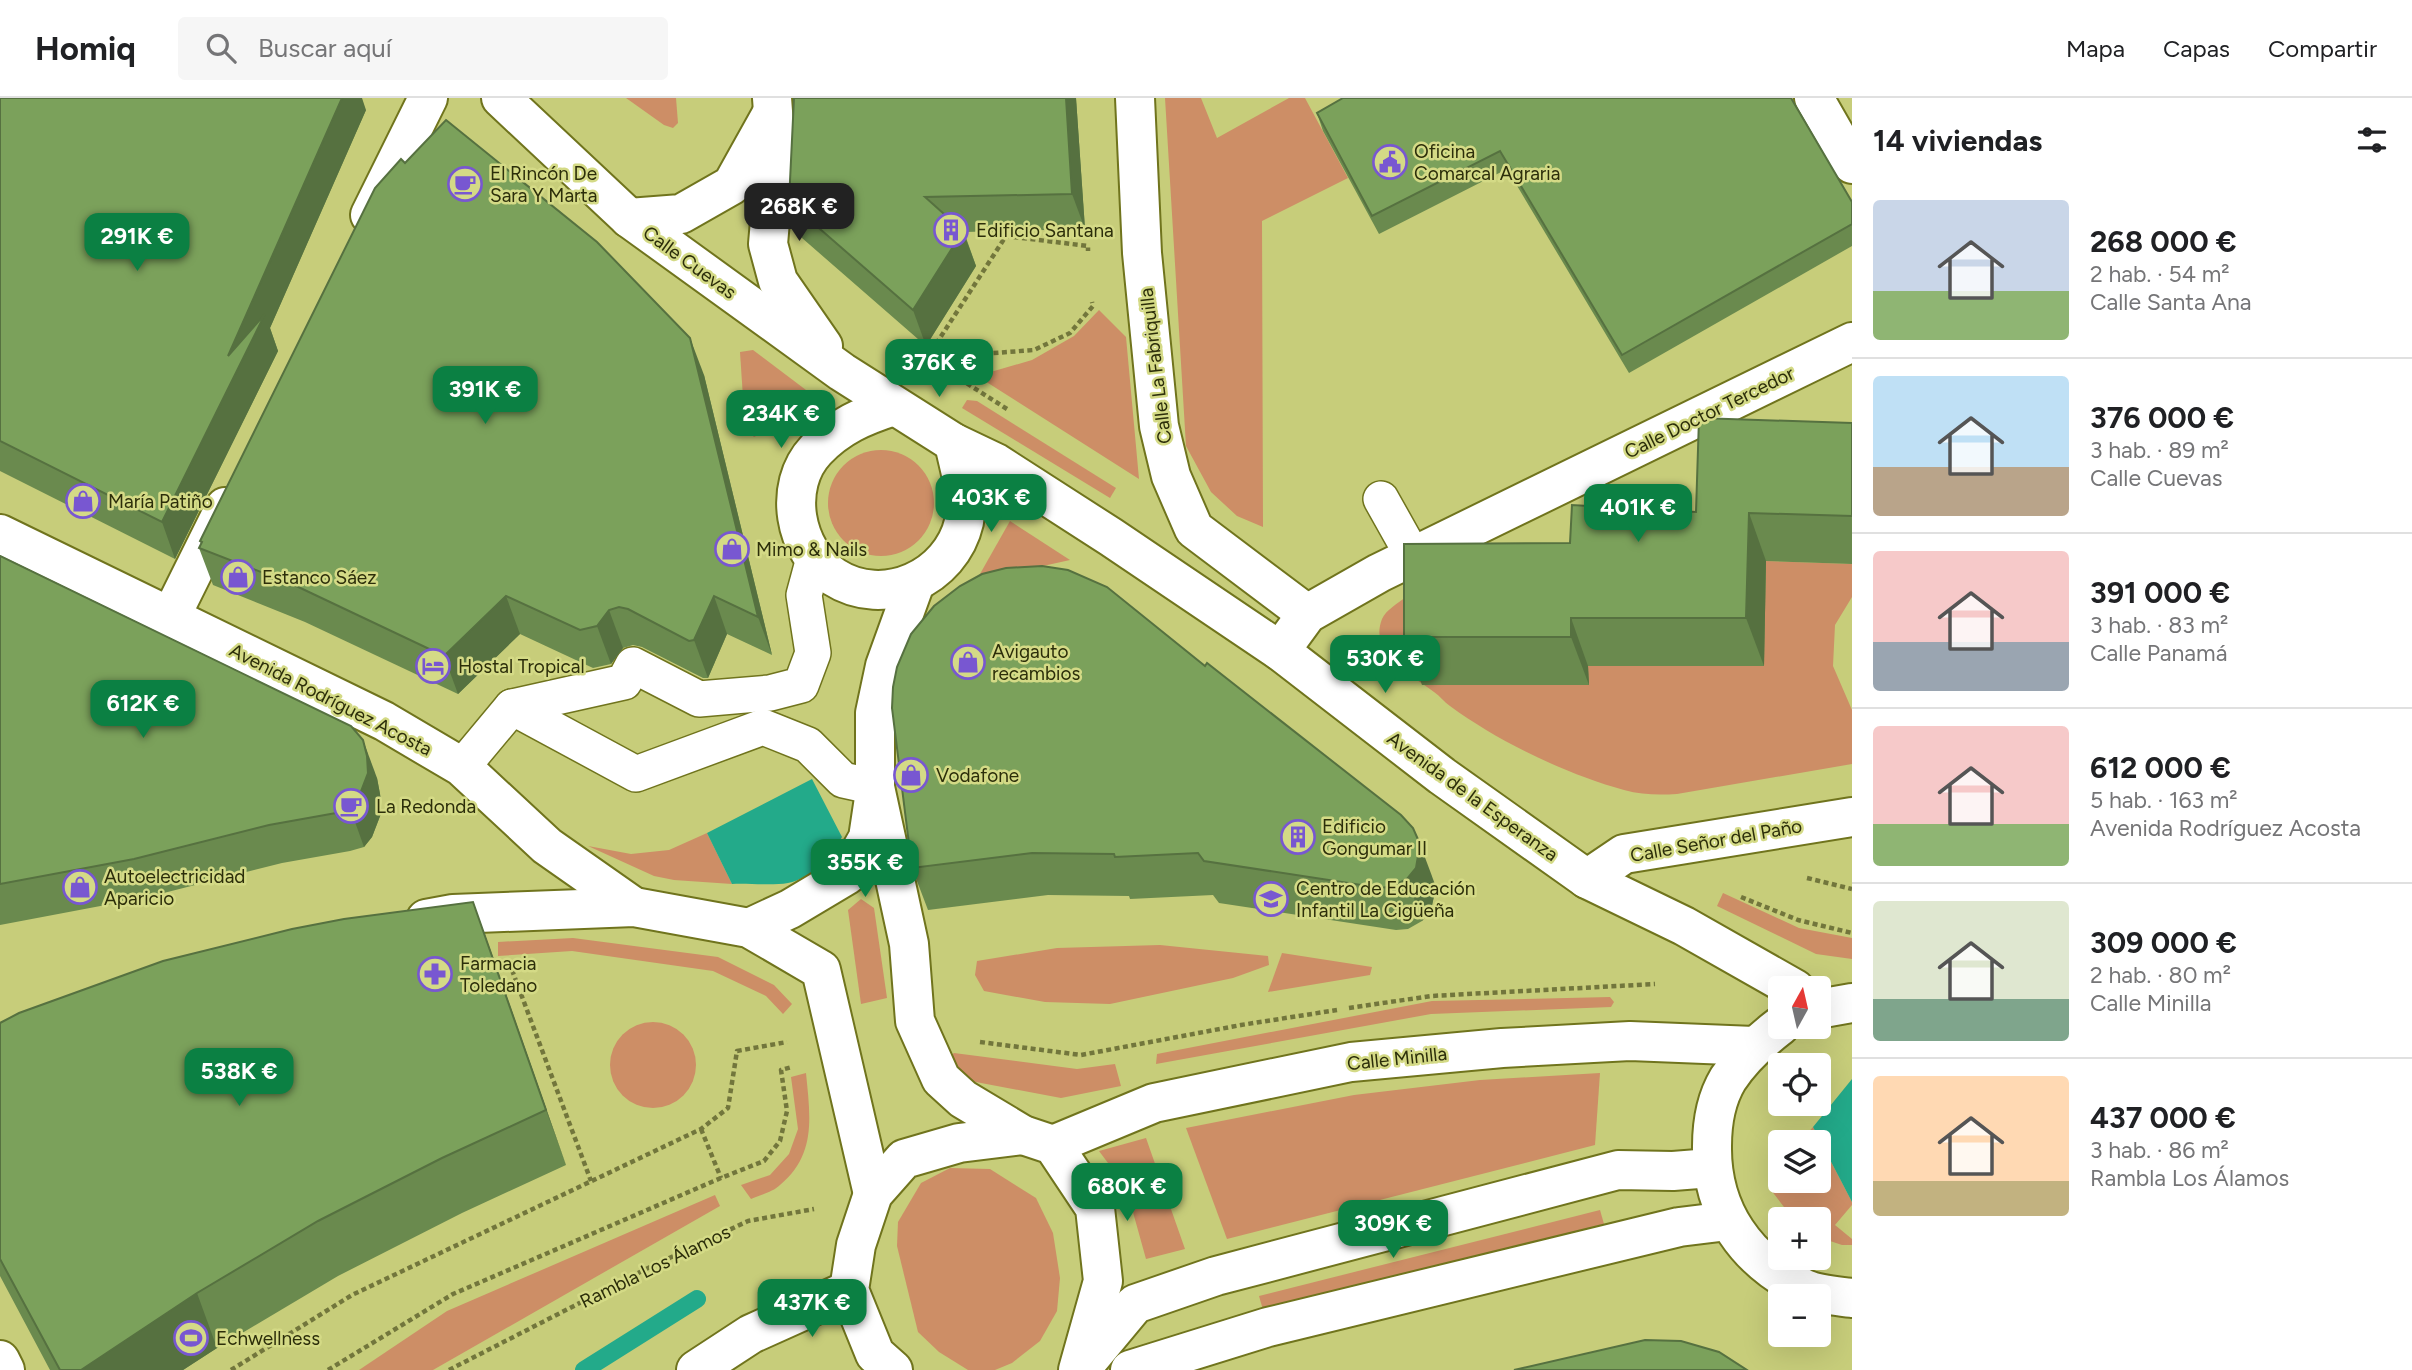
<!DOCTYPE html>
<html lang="es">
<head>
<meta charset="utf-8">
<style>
  :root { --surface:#fff; --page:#f6f6f6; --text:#202124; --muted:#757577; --line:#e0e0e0; --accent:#0b8043 }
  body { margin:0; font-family:Figtree,sans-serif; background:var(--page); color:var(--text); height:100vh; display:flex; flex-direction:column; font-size:26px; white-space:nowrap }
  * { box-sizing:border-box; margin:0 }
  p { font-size:23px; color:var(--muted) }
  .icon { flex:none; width:38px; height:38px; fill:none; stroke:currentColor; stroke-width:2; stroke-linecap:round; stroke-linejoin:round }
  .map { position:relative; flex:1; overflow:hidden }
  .side { display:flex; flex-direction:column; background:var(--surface); width:560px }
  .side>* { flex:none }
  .needle { width:46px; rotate:8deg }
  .tools { position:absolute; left:1768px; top:878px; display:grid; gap:14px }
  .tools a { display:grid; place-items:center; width:63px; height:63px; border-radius:7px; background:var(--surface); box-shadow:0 7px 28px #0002; font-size:35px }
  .price { position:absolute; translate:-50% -60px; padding:0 16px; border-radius:14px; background:var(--accent); color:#fff; font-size:23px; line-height:46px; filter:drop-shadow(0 2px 4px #0008) }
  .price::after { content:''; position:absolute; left:50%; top:42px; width:21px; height:16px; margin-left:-10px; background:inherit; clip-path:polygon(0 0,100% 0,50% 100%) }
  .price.current { background:#222; color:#fff }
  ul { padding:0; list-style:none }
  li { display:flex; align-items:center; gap:21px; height:175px; padding:0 21px }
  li+li { border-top:2px solid var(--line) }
  li span { display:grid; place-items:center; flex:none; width:196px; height:140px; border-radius:7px; color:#555 }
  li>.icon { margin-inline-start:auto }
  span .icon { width:84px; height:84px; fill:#fffc; stroke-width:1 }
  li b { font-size:30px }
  h2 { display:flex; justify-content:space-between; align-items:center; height:84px; padding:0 21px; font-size:30px }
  header { display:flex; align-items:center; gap:42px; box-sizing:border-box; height:98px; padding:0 35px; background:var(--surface); border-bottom:2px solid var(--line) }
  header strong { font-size:33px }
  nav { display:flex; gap:38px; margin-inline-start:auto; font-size:24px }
  .search { width:490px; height:63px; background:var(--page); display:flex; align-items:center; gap:18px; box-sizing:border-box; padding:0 24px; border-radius:7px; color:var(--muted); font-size:26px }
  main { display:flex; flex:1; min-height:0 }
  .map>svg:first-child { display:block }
  .green { fill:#cd8e66 }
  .water { fill:#23aa8a }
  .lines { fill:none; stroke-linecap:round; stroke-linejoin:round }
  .stream { stroke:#23aa8a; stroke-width:18 }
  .service-casing { stroke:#70741d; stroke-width:38 }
  .pedestrian-casing { stroke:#70741d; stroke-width:42 }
  .minor-casing { stroke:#70741d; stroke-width:42 }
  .tertiary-casing { stroke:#70741d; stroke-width:42 }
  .secondary-casing { stroke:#70741d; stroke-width:42 }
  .path { stroke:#72763c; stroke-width:4.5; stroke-dasharray:5 3.5; stroke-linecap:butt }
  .service { stroke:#fff; stroke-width:35 }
  .pedestrian { stroke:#fff; stroke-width:38 }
  .minor { stroke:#fff; stroke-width:38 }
  .tertiary { stroke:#fff; stroke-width:38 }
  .secondary { stroke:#fff; stroke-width:38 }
  .wall { fill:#6a8a4e }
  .shaded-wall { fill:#567140 }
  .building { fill:#7ba15b; stroke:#567140; stroke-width:2 }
  .labels { text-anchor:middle; stroke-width:5; stroke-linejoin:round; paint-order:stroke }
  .poi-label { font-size:19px; fill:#2c2e0a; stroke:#d4da86; text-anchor:start }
  .street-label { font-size:19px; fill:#2c2e0a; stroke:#d4da86 }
</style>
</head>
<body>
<header>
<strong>Homiq</strong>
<div class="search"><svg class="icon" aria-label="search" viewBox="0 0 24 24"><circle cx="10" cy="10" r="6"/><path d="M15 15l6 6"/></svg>Buscar aquí</div>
<nav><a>Mapa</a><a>Capas</a><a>Compartir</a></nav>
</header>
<main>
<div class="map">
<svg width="1852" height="1272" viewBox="0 0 1852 1272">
  <rect width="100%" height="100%" fill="#c7cd7a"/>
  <g class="green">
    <path d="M626,0h50l2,25 -5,5 -9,-3z"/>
    <path d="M1165,0h36l16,40 72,-40h16l43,80 -86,43 1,306 -26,-11 -26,-24 -25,-46z"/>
    <path d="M1099,212l27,27 13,142 -162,-103 55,-16 42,-24z"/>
    <path d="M753,252l57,43 -3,16 -53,28 -9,-9 -5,-76z"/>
    <path d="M967,302l10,1 139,87 -6,10 -148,-90z"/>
    <circle cx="881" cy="405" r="53"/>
    <path d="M1010,423l60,39 -94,21z"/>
    <path d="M1766,463l86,3v33l-17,28 -2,41 19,44v54l-175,30c-18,1 -35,1 -53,-4 -58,-16 -125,-48 -174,-84 -6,-4 -10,-10 -16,-14 -21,-16 -66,-38 -52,-73 4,-9 16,-16 24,-22l16,88h166v-19h175z"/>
    <path d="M707,735l25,51 -58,-4 -20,-4 -66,-30 43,8 38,-4z"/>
    <path d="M1723,795l76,35 53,10v21l-36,-5 -99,-48z"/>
    <path d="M861,801l13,9 13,90 -26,6 -13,-94z"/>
    <path d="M573,840l145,19 56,28 18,19 -9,10 -17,-18 -53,-25 -141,-20 -74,5v-14z"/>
    <path d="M1160,847l108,11 1,9 -36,13 -123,26 -65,-2 -61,-11 -9,-16 2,-14 80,-13z"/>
    <path d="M1282,855l90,14 -2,8 -102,17z"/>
    <path d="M1610,899l4,5 -3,5 -180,7 -275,50 1,-10 275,-53z"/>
    <circle cx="653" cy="967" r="43"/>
    <path d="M954,955l123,16 38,-5 6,22 -60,12 -101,-19 -18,-16z"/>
    <path d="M806,975c4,43 11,81 -26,112 -7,7 -20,10 -29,14l-10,-14 29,-10 19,-21 9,-25 -7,-52z"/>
    <path d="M1600,975l-5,72 -368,94 -41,-111 168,-33 126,-15z"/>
    <path d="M1813,1029l39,75v3l-17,20 17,14v6h-10l-24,-8v-17h-24l-23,-30 -3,-12 12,-13v16h38v-38h-19z"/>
    <path d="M1146,1040l39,111 -39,10 -20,-72 -27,-36z"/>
    <path d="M950,1070l40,1 46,29 17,35 7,45 -3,33 -17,30 -28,22 -17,7h-27l-29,-18 -21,-20 -21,-86 1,-24 23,-39z"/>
    <path d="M715,1097l5,11 -287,164h-74l88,-59z"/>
    <path d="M1600,1112l4,14 -341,86 -4,-14z"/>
  </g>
  <g class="water">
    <path d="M812,681l30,58c-12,20 -30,41 -54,46 -17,3 -39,0 -56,1l-25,-51z"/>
    <path d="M1852,981v123l-39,-75z"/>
  </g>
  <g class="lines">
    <path class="stream" d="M584,1272l113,-71"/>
    <g class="service-casing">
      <g id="service">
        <path d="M1381,401l32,57"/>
        <path d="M512,609l124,67 127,-47 45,18 35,35 32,7"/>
        <path d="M462,669l50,-60 112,-25 9,-17 66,34 71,-6 31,-8 12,-32 -9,-58 10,-37"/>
      </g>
    </g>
    <g class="pedestrian-casing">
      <path id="pedestrian" d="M1814,0l38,66"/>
    </g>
    <g class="minor-casing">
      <g id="minor">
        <path d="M1135,0l7,155 17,173 12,50 23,53 113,85"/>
        <path d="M370,117l58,-117"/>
        <path d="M0,436l384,187 78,46 85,79 87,61"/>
        <path d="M170,520l55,-111"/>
        <path d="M1587,781l37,-25 228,-37"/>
        <path d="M0,1262l5,10"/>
        <path d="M696,1272l55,-36 98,-44"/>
        <path d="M1130,1272l138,-43 411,-100 49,-6"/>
      </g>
    </g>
    <g class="tertiary-casing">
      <path id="tertiary" d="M1280,553l27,-37 72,-41 473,-231"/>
    </g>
    <g class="secondary-casing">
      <g id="secondary">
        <path d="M501,0l128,120 213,154 112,71 42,20 115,74 169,114 162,125 145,103 97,47 111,63"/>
        <path d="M772,0l4,54 -8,92 10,37 45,65"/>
        <path d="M629,120l52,-4 51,-29 39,-70"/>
        <path d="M894,308c-31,10 -55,20 -78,44 -34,36 -22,101 18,127 50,32 117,1 130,-55 5,-26 -5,-54 -10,-79"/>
        <path d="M915,485l-30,83 -10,47v74l34,157 6,77 26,58 22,20 60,36 30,10 42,63 8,73 -25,89"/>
        <path d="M426,821l27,-5 181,-7 115,21 72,42 52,224"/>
        <path d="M749,830l41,-19 57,-34 21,-37 6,-40"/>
        <path d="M1818,911l34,-6"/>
        <path d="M1780,928c-21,16 -38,32 -52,53 -12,20 -16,45 -16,67 -1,65 34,115 93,143 13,6 32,7 47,9"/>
        <path d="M1053,1047l101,-42 197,-41 151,-14 128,-7 124,5"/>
        <path d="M1086,1265l49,-59 81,-28 402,-106 55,1 38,-3"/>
        <path d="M893,1272l-18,-16 -26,-64 7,-45 17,-51 31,-35 55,-16 64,-8"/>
      </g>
    </g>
    <g class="path">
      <path d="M927,260l79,-122 82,10v5"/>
      <path d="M1007,311l-80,-51 107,-8 36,-17 23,-27 -1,-4"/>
      <path d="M1807,780l45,11"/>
      <path d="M1741,799l57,23 54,13"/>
      <path d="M509,864l82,219"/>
      <path d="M1349,910l82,-12 224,-12"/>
      <path d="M980,944l101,13 160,-30 96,-15"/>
      <path d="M701,1031l20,49"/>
      <path d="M231,1272l121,-75 349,-166 27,-21 9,-57 50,-9"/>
      <path d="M328,1272l125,-76 268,-116 43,-17 16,-20 7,-30 -6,-41 11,-3"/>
      <path d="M449,1272l197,-101 102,-48 66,-12"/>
    </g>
    <use href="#service" class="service"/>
    <use href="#pedestrian" class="pedestrian"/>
    <use href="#minor" class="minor"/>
    <use href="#tertiary" class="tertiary"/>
    <use href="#secondary" class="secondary"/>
  </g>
  <g class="wall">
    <path d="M0,0l366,12 -96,218 8,23 -103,208 -175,-88z"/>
    <path d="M1076,0l9,131 -121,3 12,34 -50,80 -124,-108 -13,-36z"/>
    <path d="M1317,15l535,89v44l-223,127 -122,-204 -128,65 -56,-103z"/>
    <path d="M405,65l299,212 68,280 -45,-21 -19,44h-5l-61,-31 -9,-2 -10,3 -12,16 -18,4 -73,-34 -62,60 -153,-72 -92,-37 -14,-37 2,-4 -1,-3z"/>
    <path d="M1852,325v141l-86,-3 -2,105h-176l1,19h-167l-18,-48 166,-94 126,-31z"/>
    <path d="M0,458l377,222 3,16 2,17 -10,26 -8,10 -14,4 -68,12 -134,34 -148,28z"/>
    <path d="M1107,489l329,300 -5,23 -9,11 -14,8 -12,1 -177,-27 -6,-8 -83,4 -1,-3 -81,-1 -120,15 -16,-42z"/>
    <path d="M473,804l93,263 -104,48 -124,63 -121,72 -34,22h-133l-50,-94v-253z"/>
  </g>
  <g class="shaded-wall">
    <path d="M342,0h20l4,12 -96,218 8,23 -103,208 -13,-37 66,-166z"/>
    <path d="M1066,0h10l9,131 -13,-35z"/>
    <path d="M963,133l13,35 -50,80 -13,-36z"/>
    <path d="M690,240l14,37 68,280 -14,-38z"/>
    <path d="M1749,415l17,48 -2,105 -18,-48z"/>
    <path d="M506,498l14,38 -62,60 -14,-38z"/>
    <path d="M714,498l13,38 -19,44 -14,-38z"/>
    <path d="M609,512l14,38 -12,16 -14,-38z"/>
    <path d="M1571,520l17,48 1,19 -18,-48z"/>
    <path d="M363,642l14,38 3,16 2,17 -10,26 -8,10 -14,-39z"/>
    <path d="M1420,746l16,43 -5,23 -9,11 -15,-42z"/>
    <path d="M473,804l20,55 73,208 -20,-55z"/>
    <path d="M197,1195l20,55 -34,22h-102z"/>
  </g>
  <g class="building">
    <path d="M0,0h342l-114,258 37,-42 -103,208 -162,-81z"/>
    <path d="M794,0h272l6,96 -147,3 38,34 -50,79 -124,-108z"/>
    <path d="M1343,0h448l61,104v22l-230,131 -122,-204 -128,65 -55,-103z"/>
    <path d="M446,22l151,122 93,96 68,279 -44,-21 -20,44 -5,1 -61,-32 -9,-2 -10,3 -12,16 -17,4 -74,-34 -62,60 -152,-72 -93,-36 3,-6 -2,-1 175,-353 26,-29 4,4z"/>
    <path d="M1699,320l153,5v93l-103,-3 -3,105h-175v19h-167v-93l166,-1 2,-38 124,7z"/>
    <path d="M0,458l351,170 12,14 4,16 1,17 -10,26 -8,9 -14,5 -67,12 -135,34 -134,25z"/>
    <path d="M1042,468l26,4 39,17 98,79 2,-3 194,152 12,13 7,16 -4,24 -9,11 -14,7 -12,2 -177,-27 -6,-8 -83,4 -1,-3 -82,-1 -120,15 -20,-160 1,-21 4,-20 14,-33 23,-28 26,-20 22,-12 24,-6z"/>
    <path d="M473,804l73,208 -104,48 -124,63 -121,72 -116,77h-21l-60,-111v-236l19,-10 144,-52 129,-32 52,-10z"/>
    <path d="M1645,1242l36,1 38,11 28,18h-233z"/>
  </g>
  <defs>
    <g id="civic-ring" transform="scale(1.75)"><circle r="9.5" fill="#d4da86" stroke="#7857d1" stroke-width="1.5"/><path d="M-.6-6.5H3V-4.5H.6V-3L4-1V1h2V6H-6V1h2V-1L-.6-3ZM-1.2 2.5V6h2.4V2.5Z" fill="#7857d1"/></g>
    <g id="cafe-ring" transform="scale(1.75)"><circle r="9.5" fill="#d4da86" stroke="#7857d1" stroke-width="1.5"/><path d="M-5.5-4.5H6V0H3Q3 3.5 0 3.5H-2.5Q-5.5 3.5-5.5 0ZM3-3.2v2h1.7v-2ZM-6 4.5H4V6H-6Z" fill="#7857d1"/></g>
    <g id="building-ring" transform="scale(1.75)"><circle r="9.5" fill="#d4da86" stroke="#7857d1" stroke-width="1.5"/><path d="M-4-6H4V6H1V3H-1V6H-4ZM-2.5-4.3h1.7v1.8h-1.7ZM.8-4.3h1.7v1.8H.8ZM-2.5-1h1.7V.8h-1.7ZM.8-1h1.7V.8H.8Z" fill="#7857d1"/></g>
    <g id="shop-ring" transform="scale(1.75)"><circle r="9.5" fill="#d4da86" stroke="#7857d1" stroke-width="1.5"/><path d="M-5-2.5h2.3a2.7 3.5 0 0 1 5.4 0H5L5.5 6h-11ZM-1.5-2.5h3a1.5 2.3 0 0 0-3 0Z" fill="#7857d1"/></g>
    <g id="hotel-ring" transform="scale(1.75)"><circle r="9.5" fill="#d4da86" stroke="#7857d1" stroke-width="1.5"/><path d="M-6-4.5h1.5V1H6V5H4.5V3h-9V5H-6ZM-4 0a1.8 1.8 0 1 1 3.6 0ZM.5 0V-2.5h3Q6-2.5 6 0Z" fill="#7857d1"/></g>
    <g id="school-ring" transform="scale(1.75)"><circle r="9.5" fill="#d4da86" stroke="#7857d1" stroke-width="1.5"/><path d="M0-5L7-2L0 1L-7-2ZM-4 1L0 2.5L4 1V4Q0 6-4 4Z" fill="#7857d1"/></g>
    <g id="pharmacy-ring" transform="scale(1.75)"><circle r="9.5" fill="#d4da86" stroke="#7857d1" stroke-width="1.5"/><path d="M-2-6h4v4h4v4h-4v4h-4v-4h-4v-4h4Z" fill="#7857d1"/></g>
    <g id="stadium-ring" transform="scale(1.75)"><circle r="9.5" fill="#d4da86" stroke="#7857d1" stroke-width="1.5"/><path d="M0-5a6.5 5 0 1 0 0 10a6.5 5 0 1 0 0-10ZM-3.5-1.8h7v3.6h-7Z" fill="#7857d1"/></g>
  </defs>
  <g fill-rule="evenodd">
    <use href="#civic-ring" x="1390" y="64"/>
    <use href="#cafe-ring" x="465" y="86"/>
    <use href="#building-ring" x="951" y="132"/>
    <use href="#shop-ring" x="83" y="403"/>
    <use href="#shop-ring" x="732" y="451"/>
    <use href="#shop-ring" x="238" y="479"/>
    <use href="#shop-ring" x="968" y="564"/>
    <use href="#hotel-ring" x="433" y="568"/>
    <use href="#shop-ring" x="911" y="677"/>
    <use href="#cafe-ring" x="351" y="708"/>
    <use href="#building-ring" x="1298" y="739"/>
    <use href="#shop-ring" x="80" y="789"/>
    <use href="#school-ring" x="1271" y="801"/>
    <use href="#pharmacy-ring" x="435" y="876"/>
    <use href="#stadium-ring" x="191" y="1240"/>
  </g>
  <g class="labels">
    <g class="poi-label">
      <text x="1414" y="60">Oficina<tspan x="1414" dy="22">Comarcal Agraria</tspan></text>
      <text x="490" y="82">El Rincón De<tspan x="490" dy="22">Sara Y Marta</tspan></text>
      <text x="976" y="139">Edificio Santana</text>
      <text x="108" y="410">María Patiño</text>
      <text x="756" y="458">Mimo &amp; Nails</text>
      <text x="262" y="486">Estanco Sáez</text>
      <text x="992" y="560">Avigauto<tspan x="992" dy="22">recambios</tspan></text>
      <text x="458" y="575">Hostal Tropical</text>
      <text x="936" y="684">Vodafone</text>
      <text x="376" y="715">La Redonda</text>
      <text x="1322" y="735">Edificio<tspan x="1322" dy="22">Gongumar II</tspan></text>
      <text x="104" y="785">Autoelectricidad<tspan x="104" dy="22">Aparicio</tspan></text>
      <text x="1296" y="797">Centro de Educación<tspan x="1296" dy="22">Infantil La Cigüeña</tspan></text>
      <text x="460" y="872">Farmacia<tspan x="460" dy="22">Toledano</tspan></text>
      <text x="216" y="1247">Echwellness</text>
    </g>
    <g class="street-label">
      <text transform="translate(690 164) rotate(36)" y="7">Calle Cuevas</text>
      <text transform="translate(1155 268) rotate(-97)" y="7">Calle La Fabriquilla</text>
      <text transform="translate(1709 314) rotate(-26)" y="7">Calle Doctor Tercedor</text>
      <text transform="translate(331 601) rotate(27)" y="7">Avenida Rodríguez Acosta</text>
      <text transform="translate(1473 698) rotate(36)" y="7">Avenida de la Esperanza</text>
      <text transform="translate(1716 742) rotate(-10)" y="7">Calle Señor del Paño</text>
      <text transform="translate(1397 960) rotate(-6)" y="7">Calle Minilla</text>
      <text transform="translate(655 1168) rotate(-26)" y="7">Rambla Los Álamos</text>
    </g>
  </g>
</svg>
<div class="tools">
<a><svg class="needle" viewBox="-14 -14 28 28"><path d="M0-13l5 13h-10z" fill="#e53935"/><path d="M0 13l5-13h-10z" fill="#757577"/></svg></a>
<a><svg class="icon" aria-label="locate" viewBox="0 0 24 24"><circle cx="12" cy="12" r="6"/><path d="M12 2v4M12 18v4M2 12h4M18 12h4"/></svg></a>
<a><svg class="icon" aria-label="layers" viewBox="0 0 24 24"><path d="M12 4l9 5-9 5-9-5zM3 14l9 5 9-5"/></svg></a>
<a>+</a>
<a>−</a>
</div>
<b class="price current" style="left:799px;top:145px">268K €</b>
<b class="price" style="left:137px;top:175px">291K €</b>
<b class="price" style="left:939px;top:301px">376K €</b>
<b class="price" style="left:485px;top:328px">391K €</b>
<b class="price" style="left:781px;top:352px">234K €</b>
<b class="price" style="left:991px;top:436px">403K €</b>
<b class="price" style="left:1638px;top:446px">401K €</b>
<b class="price" style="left:1385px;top:597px">530K €</b>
<b class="price" style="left:143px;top:642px">612K €</b>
<b class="price" style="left:865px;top:801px">355K €</b>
<b class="price" style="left:239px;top:1010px">538K €</b>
<b class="price" style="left:1127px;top:1125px">680K €</b>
<b class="price" style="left:1393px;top:1162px">309K €</b>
<b class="price" style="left:812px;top:1241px">437K €</b>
</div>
<section class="side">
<h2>14 viviendas<svg class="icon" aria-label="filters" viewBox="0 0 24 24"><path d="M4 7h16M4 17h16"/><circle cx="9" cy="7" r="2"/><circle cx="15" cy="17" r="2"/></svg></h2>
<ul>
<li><span style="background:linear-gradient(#c9d6e8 65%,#8fb573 0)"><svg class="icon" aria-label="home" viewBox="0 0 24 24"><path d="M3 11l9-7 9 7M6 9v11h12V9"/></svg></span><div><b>268 000 €</b><p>2 hab. · 54 m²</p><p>Calle Santa Ana</p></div></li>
<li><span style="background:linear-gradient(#bfe0f5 65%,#b9a48a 0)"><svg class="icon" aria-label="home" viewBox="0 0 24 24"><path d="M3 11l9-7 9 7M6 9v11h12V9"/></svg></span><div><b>376 000 €</b><p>3 hab. · 89 m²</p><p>Calle Cuevas</p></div></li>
<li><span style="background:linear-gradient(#f6c9c9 65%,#9aa5b1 0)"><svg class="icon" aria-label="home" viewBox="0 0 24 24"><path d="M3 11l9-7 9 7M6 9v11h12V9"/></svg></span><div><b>391 000 €</b><p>3 hab. · 83 m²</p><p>Calle Panamá</p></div></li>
<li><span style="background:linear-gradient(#f6c9c9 70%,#8fb573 0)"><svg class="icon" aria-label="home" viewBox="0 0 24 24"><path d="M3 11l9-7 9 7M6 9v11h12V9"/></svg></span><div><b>612 000 €</b><p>5 hab. · 163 m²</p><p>Avenida Rodríguez Acosta</p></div></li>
<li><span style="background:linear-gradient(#dfe7d0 70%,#7fa58c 0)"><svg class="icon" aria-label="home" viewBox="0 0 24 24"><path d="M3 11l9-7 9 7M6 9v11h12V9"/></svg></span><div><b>309 000 €</b><p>2 hab. · 80 m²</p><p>Calle Minilla</p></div></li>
<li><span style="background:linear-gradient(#ffd9b3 75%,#c2b280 0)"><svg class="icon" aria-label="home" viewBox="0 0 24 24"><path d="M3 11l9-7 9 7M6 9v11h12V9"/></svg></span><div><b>437 000 €</b><p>3 hab. · 86 m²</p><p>Rambla Los Álamos</p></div></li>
</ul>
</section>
</main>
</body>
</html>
